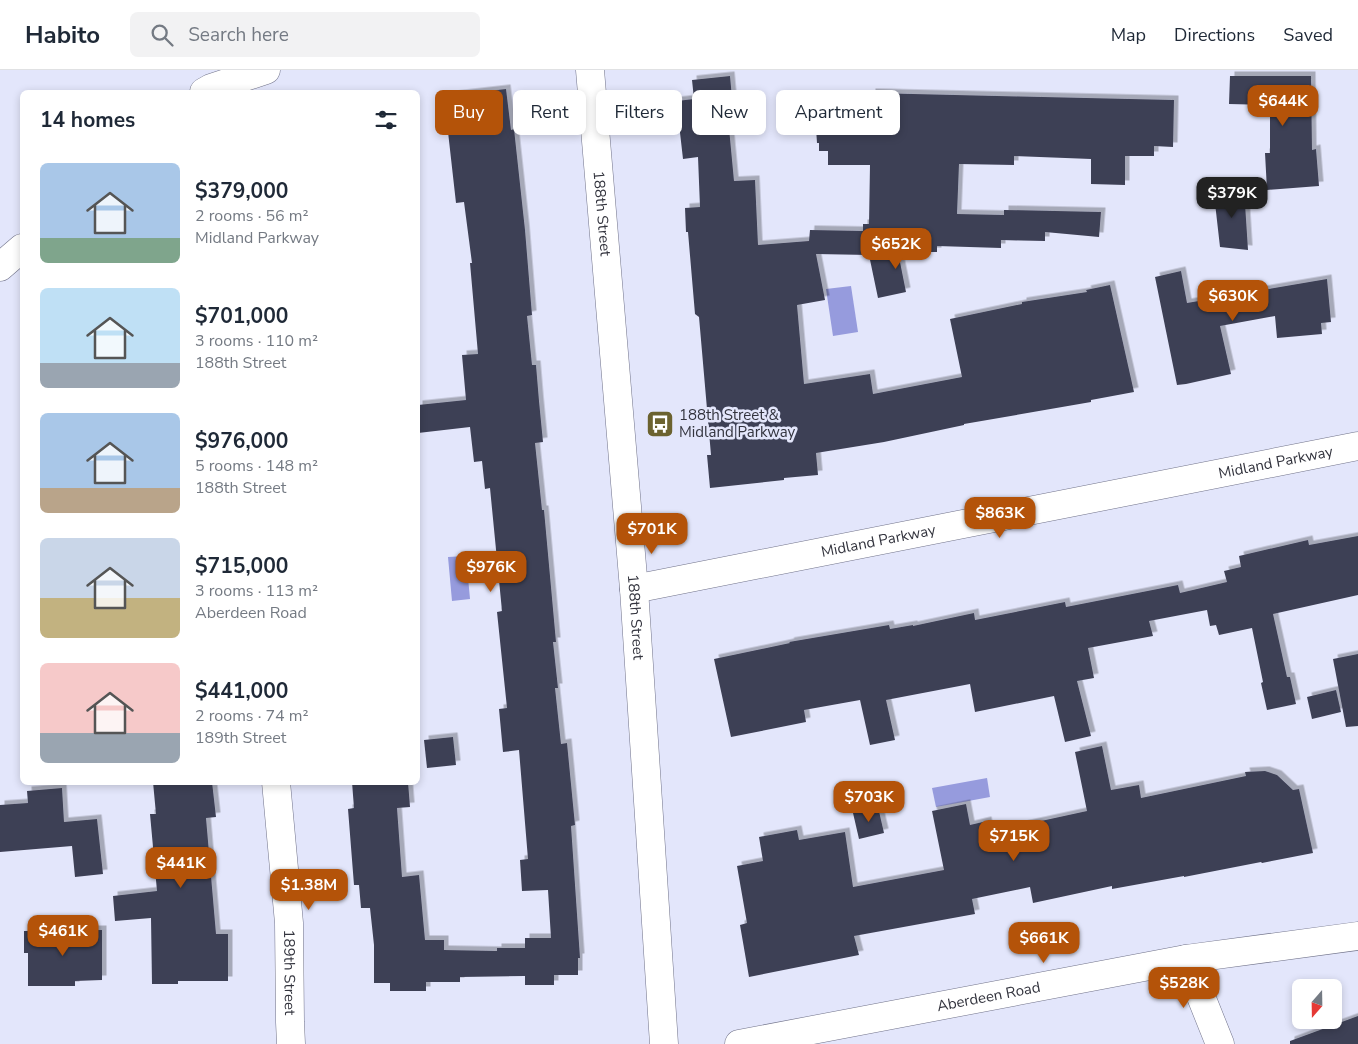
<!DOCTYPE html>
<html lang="en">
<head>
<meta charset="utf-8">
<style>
  :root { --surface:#fff; --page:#f2f2f3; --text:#1f2937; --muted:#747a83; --line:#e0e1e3; --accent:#b45309 }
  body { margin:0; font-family:"Nunito Sans",sans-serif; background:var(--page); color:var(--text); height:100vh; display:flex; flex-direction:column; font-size:19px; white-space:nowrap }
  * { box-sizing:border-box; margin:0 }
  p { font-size:16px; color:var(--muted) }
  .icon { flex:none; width:28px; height:28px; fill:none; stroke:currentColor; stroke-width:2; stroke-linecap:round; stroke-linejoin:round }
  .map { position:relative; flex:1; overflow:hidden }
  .side { position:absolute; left:20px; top:20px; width:400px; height:695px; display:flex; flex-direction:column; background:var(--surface); border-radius:8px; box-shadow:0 2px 8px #0003 }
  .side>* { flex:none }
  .banner { position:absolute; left:435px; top:20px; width:475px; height:45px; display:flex; gap:10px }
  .needle { width:32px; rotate:200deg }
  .controls { position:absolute; left:1292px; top:909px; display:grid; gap:10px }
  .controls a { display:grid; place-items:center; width:50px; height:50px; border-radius:8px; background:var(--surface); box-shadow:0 2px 8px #0003; font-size:25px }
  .price { position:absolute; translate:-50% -42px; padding:0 11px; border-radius:10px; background:var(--accent); color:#fff; font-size:16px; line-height:32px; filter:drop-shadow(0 1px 2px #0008) }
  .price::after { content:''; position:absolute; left:50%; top:30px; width:15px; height:11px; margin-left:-8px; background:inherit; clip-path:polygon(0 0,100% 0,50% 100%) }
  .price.current { background:#222; color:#fff }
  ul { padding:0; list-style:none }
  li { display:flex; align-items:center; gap:15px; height:125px; padding:0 20px }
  li span { display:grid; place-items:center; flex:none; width:140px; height:100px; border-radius:8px; color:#555 }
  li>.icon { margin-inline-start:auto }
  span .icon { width:60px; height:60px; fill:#fffc; stroke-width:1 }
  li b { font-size:21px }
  h2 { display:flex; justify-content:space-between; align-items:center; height:60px; padding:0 20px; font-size:21px }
  .pill { padding:0 18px; border-radius:8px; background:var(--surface); box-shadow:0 2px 8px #0003; font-size:18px; line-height:45px }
  .pill.current { background:var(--accent); color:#fff }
  header { display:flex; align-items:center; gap:30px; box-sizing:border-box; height:70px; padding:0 25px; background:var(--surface); border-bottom:1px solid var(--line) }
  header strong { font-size:24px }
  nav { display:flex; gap:28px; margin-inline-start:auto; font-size:18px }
  .search { width:350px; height:45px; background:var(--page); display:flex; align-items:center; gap:12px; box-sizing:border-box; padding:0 18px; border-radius:8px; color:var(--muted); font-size:19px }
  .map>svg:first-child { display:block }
  .water { fill:#969bdd }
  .building { fill:#3e4055; filter:url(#shadow) }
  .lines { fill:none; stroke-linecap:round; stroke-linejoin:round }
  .minor-casing { stroke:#707289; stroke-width:29 }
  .tertiary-casing { stroke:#707289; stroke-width:29 }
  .minor { stroke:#fff; stroke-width:28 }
  .tertiary { stroke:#fff; stroke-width:28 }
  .labels { text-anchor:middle; stroke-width:5; stroke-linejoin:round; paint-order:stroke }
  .street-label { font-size:15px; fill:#33343e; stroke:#e3e6fb }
  .poi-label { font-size:15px; fill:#33343e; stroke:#e3e6fb; text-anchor:start }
</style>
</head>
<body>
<header>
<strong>Habito</strong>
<div class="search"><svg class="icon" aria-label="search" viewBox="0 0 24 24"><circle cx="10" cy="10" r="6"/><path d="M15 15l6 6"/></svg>Search here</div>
<nav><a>Map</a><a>Directions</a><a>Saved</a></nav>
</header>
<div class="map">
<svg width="1358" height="974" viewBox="0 0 1358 974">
  <defs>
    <filter id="shadow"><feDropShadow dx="4.5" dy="-4.5" stdDeviation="0" flood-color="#0004"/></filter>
  </defs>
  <rect width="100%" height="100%" fill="#e3e6fb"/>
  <g class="water">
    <path d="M851,216l7,46 -25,4 -7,-47z"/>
    <path d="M466,486l4,43 -18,2 -4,-44z"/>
    <path d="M987,708l3,19 -54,10 -4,-19z"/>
  </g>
  <g class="building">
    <path d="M730,6l2,22 14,-2 4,30 -21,2 5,53 21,-1 3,65 51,-4 1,-11 53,1v-7h6l1,-59h-42v-14h-9v-8h-2l-1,-15h-15v-26h15v-7h55v-2l303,7 -1,47 -19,-1v10h-29v29l-34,-1v-25l-77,-3v9l-55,-1 -2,50 47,1v-5l97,2 -2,25 -54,-5v9l-44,-1v8l-64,-2v6h-39l8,40 -28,6 -9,-43 -53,-1 9,46 -28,5 7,79 66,-10 3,20 89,-17 -12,-58 72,-15v-2l65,-10 -1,-2 24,-5 24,107 -43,8v2l-127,22v1l-80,17 -68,11 2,22 -34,3v2l-74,8 -3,-33h4l-12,-138 -4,-3 -7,-82h-2l-1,-24 15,-1 -2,-50 -15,2 -5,-44 1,-1 -2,-13 17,-2 -2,-19z"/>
    <path d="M1230,6h81l1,74 4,-1 3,37 -52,4 -2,-37h5v-48l-41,-1z"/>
    <path d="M506,19l5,41 3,-1 11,101 7,85 -5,1 5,49h4l3,36 4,41 -8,1 7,67h2l12,132h-3l5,46h-3l6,56 6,-1 8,82 -4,1 9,132h-2v17h-24v10h-29v-9l-65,1v5h-34v9h-36v-8h-16v-38l-4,-37h-9l-2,-23h-5l-6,-76 6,-1 -2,-26h56l2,25 -13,1 5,69 17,-2 6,65h19v10l53,1v-3h28v-10h26l-3,-48 -26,1 -2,-31 8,-1 -9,-109 -16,2 -4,-43 8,-1 -10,-96 5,-1 -12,-123 -5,1 -3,-28 -8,1 -4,-35 -52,6v-28l48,-5 -4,-45 16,-1 -8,-91h2l-8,-61 -8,1 -9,-80 9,-1 -2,-27z"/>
    <path d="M1244,118l4,62 -28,-3 -5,-44 4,-1 -2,-11z"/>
    <path d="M1181,201l6,32 140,-24 4,43 -10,1 1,11 -45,4 -2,-22 -55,10 11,48 -45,10 -9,1 -22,-108z"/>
    <path d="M1358,466v59l-85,19 14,63h3l6,27 -29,6 -6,-27 2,-1 -11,-54 -33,7 -3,-10 -6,1 -3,-16 -58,11 4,15 -65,12 6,30 -17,3 14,55 -26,6 -11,-46 -79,16 -5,-28 -84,16 9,40 -25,5 -10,-45 -56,10 2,12 -75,15 -17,-78 76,-16 -1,-1 100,-17 1,4 23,-4v1l61,-13 1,7 90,-18 1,5 112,-22 2,8 47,-11 -3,-11 17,-4 -2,-11 69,-16 1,5z"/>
    <path d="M1358,584v72l-12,1 -13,-68z"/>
    <path d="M1336,620l5,22 -29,7 -5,-22z"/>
    <path d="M453,667l3,28 -29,3 -3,-28z"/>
    <path d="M1102,676l9,44 28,-5 2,13 105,-22 -1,-4 20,-1 12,4 16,15 6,-1 14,64 -51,10 -1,-1 -77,15v-1l-72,13v-3l-79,17 -3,-16 -58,12 3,15 -121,22 5,19 -110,22 -9,-52 7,-2 -10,-57 26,-5 -4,-24 38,-7 2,10 46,-8 8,55 91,-17 -12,-59 34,-7 4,21 17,-4 1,6 6,-1 1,5 92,-20 -12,-59z"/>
    <path d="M153,712h59l4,35 -10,1 10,116h12v47h-50v3h-26l-1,-66 -36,3 -2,-25 44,-5 -7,-77h6z"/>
    <path d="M62,718l2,34 33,-3 6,55 -28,3 -3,-31 -72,6v-47l28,-2 -1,-12z"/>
    <path d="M878,737l6,26 -25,6 -6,-26z"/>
    <path d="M102,860v50l-27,1v5h-47v-33h-4v-22z"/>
    <path d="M1358,946v28h-68v-3z"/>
  </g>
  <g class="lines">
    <g class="minor-casing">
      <g id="minor">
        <path d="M204,22l7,-4 55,-18"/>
        <path d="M0,197l22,-19"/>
        <path id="s1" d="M634,519l724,-143"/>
        <path id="s2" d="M276,712l13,141 1,99 1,22"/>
        <path d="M1186,889l34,85"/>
        <path id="s3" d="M739,974l447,-85 172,-23"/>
      </g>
    </g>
    <g class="tertiary-casing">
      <g id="tertiary">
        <path id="s4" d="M590,0l44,519 30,455"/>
      </g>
    </g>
    <use href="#minor" class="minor"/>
    <use href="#tertiary" class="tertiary"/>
  </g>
  <defs>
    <g id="bus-square" transform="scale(1.4375)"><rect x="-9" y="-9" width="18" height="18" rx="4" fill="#6b622f" stroke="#e3e6fb"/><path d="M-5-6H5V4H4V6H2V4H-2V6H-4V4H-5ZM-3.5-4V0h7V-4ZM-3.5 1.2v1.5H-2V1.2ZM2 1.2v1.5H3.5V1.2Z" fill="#fff"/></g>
  </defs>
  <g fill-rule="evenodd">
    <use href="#bus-square" x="660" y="354"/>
  </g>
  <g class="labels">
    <g class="street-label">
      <text dy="5" stroke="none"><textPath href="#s4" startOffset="144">188th Street</textPath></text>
      <text dy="5" stroke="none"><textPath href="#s1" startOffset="654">Midland Parkway</textPath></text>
      <text dy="5" stroke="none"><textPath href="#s1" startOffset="249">Midland Parkway</textPath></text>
      <text dy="5" stroke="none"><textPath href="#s4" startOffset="549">188th Street</textPath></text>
      <text dy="5" stroke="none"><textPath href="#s2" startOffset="191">189th Street</textPath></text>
      <text dy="5" stroke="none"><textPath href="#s3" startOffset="254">Aberdeen Road</textPath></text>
    </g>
    <g class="poi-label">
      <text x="679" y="350">188th Street &amp;<tspan x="679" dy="17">Midland Parkway</tspan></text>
    </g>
  </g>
</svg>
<div class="controls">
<a><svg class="needle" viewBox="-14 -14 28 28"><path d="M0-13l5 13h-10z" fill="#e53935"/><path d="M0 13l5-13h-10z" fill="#747a83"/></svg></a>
</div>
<b class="price" style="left:1283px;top:57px">$644K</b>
<b class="price current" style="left:1232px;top:149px">$379K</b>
<b class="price" style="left:896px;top:200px">$652K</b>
<b class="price" style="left:1233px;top:252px">$630K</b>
<b class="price" style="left:1000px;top:469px">$863K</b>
<b class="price" style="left:652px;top:485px">$701K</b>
<b class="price" style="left:491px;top:523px">$976K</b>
<b class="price" style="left:869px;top:753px">$703K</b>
<b class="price" style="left:1014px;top:792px">$715K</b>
<b class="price" style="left:181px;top:819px">$441K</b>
<b class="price" style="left:309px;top:841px">$1.38M</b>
<b class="price" style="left:63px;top:887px">$461K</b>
<b class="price" style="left:1044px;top:894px">$661K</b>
<b class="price" style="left:1184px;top:939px">$528K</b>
<div class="banner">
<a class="pill current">Buy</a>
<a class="pill">Rent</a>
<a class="pill">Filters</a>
<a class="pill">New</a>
<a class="pill">Apartment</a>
</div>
<section class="side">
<h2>14 homes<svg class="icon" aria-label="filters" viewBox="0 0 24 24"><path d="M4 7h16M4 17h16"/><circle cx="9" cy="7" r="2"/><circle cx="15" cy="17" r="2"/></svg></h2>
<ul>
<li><span style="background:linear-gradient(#a9c7e8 75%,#7fa58c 0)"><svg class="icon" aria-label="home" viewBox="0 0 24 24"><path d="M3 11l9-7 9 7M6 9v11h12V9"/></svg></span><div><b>$379,000</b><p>2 rooms · 56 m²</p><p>Midland Parkway</p></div></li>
<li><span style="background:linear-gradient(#bfe0f5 75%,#9aa5b1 0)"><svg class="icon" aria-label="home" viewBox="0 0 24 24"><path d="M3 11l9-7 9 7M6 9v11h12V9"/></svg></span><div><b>$701,000</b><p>3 rooms · 110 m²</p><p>188th Street</p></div></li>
<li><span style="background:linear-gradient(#a9c7e8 75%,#b9a48a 0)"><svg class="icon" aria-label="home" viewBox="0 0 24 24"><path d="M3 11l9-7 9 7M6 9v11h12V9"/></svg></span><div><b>$976,000</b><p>5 rooms · 148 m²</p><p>188th Street</p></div></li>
<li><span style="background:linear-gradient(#c9d6e8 60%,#c2b280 0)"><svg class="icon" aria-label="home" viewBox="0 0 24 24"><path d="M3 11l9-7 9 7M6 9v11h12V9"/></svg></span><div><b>$715,000</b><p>3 rooms · 113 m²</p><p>Aberdeen Road</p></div></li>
<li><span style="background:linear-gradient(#f6c9c9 70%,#9aa5b1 0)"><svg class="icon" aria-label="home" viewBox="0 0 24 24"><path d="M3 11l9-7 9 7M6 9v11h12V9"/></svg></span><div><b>$441,000</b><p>2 rooms · 74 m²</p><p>189th Street</p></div></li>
</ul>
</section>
</div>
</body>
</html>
